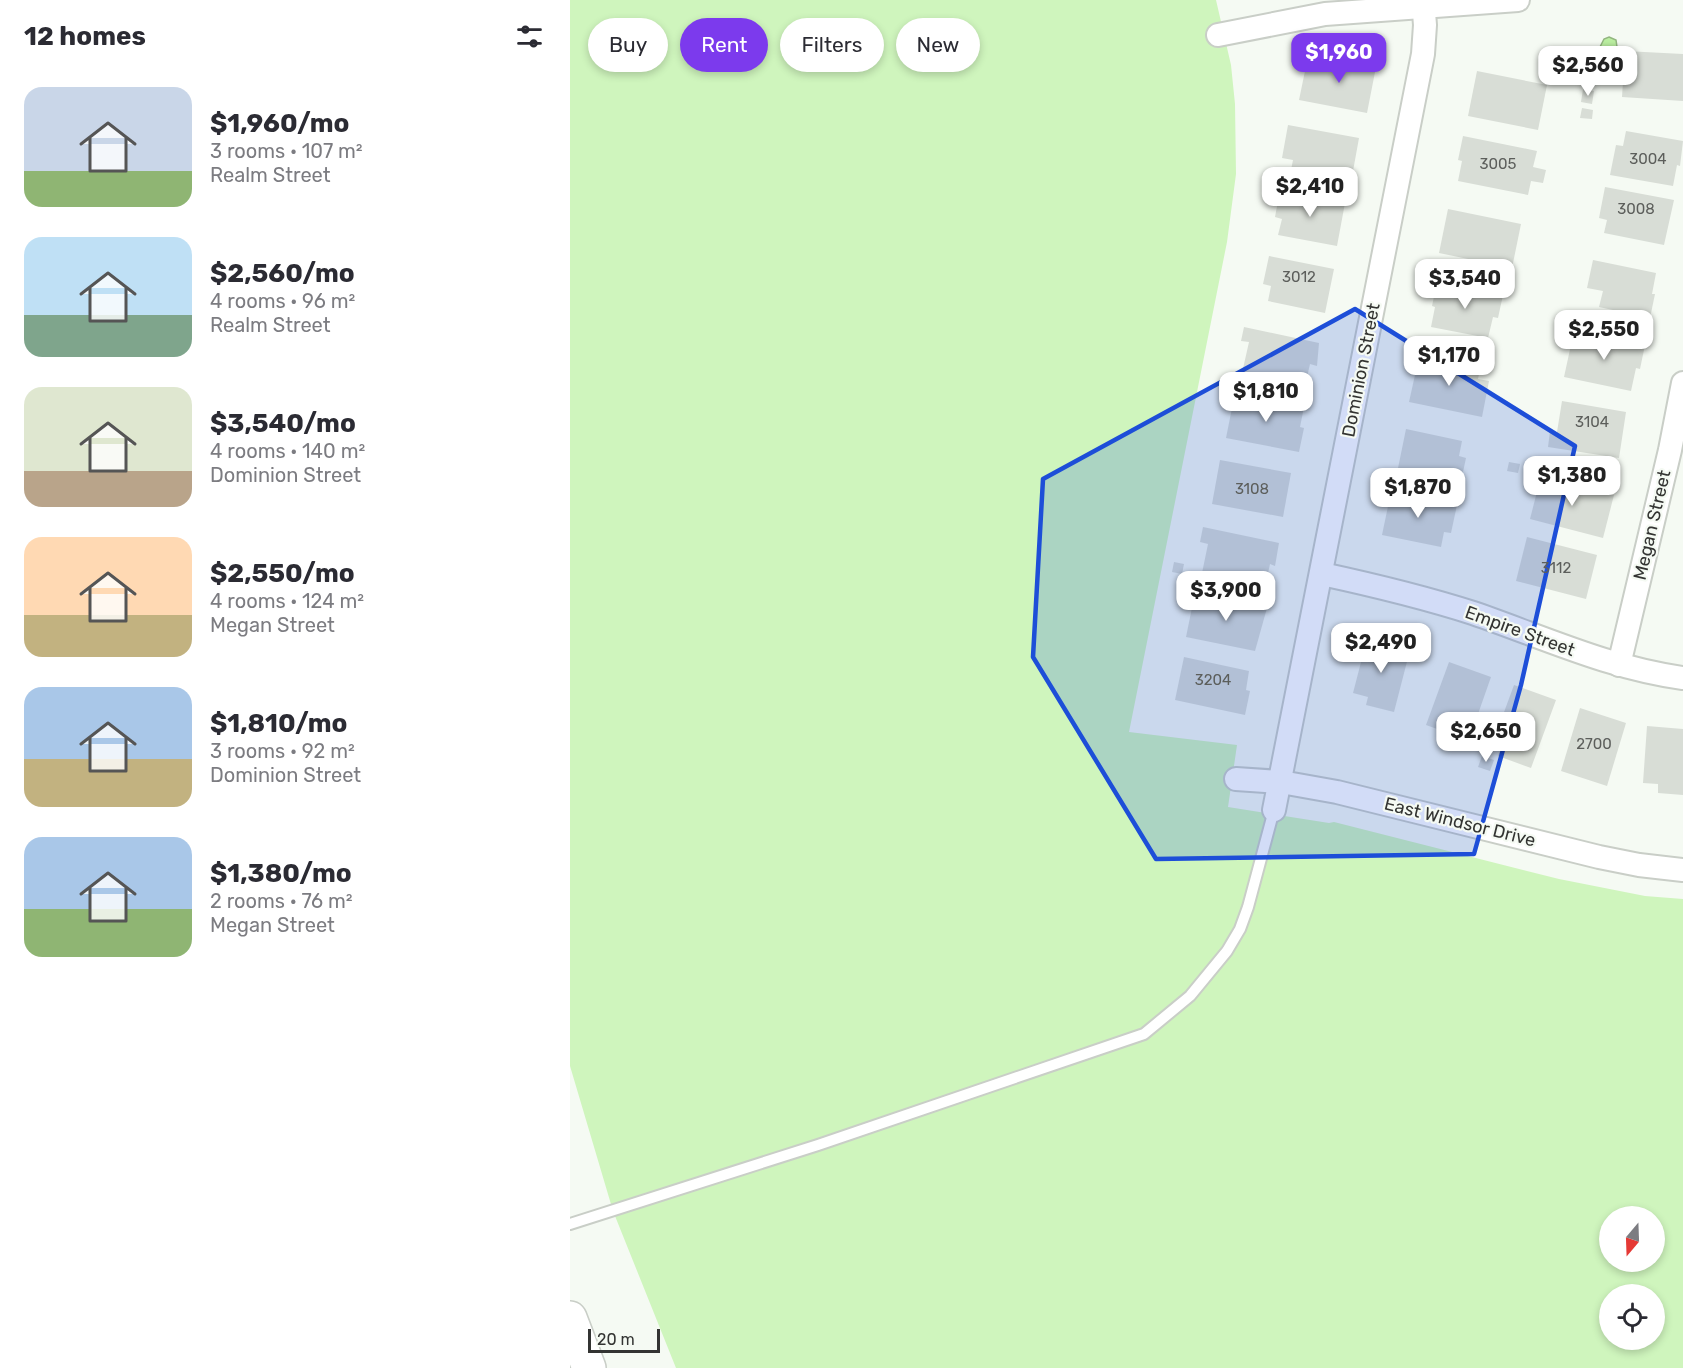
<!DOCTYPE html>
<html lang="en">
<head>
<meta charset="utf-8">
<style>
  :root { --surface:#fff; --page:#f7f7f7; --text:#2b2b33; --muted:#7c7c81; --accent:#7c3aed }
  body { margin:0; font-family:Rubik,sans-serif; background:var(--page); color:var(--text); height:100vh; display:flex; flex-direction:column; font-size:22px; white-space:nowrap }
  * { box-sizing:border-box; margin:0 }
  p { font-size:20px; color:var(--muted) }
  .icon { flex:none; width:33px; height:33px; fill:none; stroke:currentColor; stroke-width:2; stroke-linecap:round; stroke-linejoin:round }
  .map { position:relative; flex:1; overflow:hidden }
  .sheet { display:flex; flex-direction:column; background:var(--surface); width:570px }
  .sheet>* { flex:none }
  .hud { position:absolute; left:18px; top:18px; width:570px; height:54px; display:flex; gap:12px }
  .needle { width:39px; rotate:199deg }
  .buttons { position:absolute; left:1029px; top:1206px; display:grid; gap:12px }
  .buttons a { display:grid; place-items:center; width:66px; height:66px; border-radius:50%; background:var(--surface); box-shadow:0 3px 9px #0003; font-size:30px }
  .scale { position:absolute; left:18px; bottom:15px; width:72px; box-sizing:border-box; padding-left:6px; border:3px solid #333432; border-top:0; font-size:16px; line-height:21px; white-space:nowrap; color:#333432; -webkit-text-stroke:4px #f5faf3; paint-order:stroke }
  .price { position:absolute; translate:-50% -51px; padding:0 14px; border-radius:12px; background:#fff; color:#222; font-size:20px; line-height:39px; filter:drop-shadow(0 2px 3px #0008) }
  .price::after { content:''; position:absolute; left:50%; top:36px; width:18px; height:14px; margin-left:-9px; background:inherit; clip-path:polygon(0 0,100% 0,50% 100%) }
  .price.current { background:var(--accent); color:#fff }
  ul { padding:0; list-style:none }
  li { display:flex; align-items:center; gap:18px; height:150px; padding:0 24px }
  li span { display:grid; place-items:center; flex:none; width:168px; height:120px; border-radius:18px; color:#555 }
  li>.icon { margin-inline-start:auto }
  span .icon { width:72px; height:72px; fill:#fffc; stroke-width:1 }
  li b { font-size:26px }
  h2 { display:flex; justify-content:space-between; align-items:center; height:72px; padding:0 24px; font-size:26px }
  .pill { padding:0 21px; border-radius:27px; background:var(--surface); box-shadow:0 3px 9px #0003; font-size:21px; line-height:54px }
  .pill.current { background:var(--accent); color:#fff }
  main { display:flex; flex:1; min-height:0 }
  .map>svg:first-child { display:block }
  .green { fill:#cff5bd; fill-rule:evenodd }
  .water { fill:#baeea0; stroke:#92b67f; stroke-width:1.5 }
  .building { fill:#d8ddd6 }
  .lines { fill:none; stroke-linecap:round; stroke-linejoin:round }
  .service-casing { stroke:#c9cec7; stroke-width:14 }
  .minor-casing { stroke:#c9cec7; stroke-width:26 }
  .trunk-casing { stroke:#c9cec7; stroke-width:36 }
  .service { stroke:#fff; stroke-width:10 }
  .minor { stroke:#fff; stroke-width:22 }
  .trunk { stroke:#fff; stroke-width:33 }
  .marked { fill:#1d4ed8; fill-opacity:0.2; stroke:#1d4ed8; stroke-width:4.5; stroke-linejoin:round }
  .labels { text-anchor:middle; stroke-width:4.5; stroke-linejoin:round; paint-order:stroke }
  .number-label { font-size:15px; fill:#5c5e5b }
  .street-label { font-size:18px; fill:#333432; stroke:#f5faf3 }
</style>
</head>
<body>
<main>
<section class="sheet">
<h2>12 homes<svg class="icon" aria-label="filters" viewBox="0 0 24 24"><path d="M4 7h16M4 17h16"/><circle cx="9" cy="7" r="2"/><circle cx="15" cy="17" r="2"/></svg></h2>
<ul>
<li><span style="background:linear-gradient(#c9d6e8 70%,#8fb573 0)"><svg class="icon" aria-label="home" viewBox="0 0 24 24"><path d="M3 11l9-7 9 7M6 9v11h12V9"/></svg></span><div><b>$1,960/mo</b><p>3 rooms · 107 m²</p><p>Realm Street</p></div></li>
<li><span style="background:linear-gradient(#bfe0f5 65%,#7fa58c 0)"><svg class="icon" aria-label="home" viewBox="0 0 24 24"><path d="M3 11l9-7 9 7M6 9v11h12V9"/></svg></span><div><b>$2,560/mo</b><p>4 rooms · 96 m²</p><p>Realm Street</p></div></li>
<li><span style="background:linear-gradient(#dfe7d0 70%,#b9a48a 0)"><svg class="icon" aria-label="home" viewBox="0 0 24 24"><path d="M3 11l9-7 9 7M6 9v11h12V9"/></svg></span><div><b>$3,540/mo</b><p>4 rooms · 140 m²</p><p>Dominion Street</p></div></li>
<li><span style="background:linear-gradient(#ffd9b3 65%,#c2b280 0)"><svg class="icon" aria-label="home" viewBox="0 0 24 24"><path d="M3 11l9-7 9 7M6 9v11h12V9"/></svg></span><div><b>$2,550/mo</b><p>4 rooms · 124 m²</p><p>Megan Street</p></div></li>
<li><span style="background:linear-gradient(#a9c7e8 60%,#c2b280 0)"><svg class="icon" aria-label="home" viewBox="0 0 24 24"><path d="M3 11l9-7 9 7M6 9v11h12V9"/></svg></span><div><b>$1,810/mo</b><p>3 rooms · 92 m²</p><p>Dominion Street</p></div></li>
<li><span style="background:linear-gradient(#a9c7e8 60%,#8fb573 0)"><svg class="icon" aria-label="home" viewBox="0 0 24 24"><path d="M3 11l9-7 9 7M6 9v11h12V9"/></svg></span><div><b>$1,380/mo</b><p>2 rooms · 76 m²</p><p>Megan Street</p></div></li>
</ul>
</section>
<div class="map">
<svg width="1113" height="1368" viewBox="0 0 1113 1368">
  <rect width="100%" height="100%" fill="#f5faf3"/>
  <path class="green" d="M0,0h646l15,65 4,39 1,70 -9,68 -98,490 108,13 -9,62 101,16 5,-1 225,57 86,17 38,3v469h-1007l-63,-157 -43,-145zM1040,1216h44v46h-44zM1040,1294h44v46h-44z"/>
  <path class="water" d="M1039,37l7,3 1,7 -6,10 2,14 -7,4 -5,-3 -7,-13 10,-20z"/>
  <g class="building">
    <path d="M1055,51l58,3v47l-61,-4z"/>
    <path d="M744,55l62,12 -9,46 -68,-13 6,-29 6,1z"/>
    <path d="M907,71l70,14 -9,45 -70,-14z"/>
    <path d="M1013,89l11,2 -2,13 -11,-2z"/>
    <path d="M1012,108l11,2 -1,9 -12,-1z"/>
    <path d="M718,125l71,13 -8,44 -60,-12 2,-10 -11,-2z"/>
    <path d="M1056,131l57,10 -3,25 -3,-1 -4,21 -63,-11 6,-30 7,1z"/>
    <path d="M893,136l74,15 -4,16 13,3 -3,13 -12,-2 -3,14 -70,-14 4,-20 -4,-1z"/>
    <path d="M1035,187l69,13 -10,45 -60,-12 3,-13 -8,-2z"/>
    <path d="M710,190l65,13 -8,43 -59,-11 4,-16 -7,-2z"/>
    <path d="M878,209l73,15 -9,44 -73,-15z"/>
    <path d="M699,256l65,13 -9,44 -57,-12 3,-15 -8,-2z"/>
    <path d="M1023,260l63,13 -4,21h3l-5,24 -51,-11 4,-16 -16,-3z"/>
    <path d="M867,282l66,13 -5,23 -5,-1 -5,21 -57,-11 4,-20 -3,-1z"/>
    <path d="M674,327l75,16 -2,23 -7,-2 -5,22 -63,-13 7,-31 -8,-1z"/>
    <path d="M1004,331l71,14 -5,24 -4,-1 -5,23 -67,-14z"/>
    <path d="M849,357l61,12 -2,10 11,2 -7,36 -73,-15z"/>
    <path d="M665,393l69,14 -4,20 4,1 -5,24 -73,-14z"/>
    <path d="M992,401l64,11 -7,46 -71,-11 2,-16 7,1z"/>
    <path d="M836,429l56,12 -3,15 7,2 -6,28 -63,-13z"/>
    <path d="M650,460l71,13 -8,44 -71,-13z"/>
    <path d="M939,462l11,2 -2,9 -11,-2z"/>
    <path d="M971,476l73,19 -11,43 -73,-19z"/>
    <path d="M821,492l66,13 -6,28 -7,-1 -3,15 -59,-12z"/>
    <path d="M633,527l76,16 -4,23 -5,-2 -5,23 -63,-14 6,-29 -8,-2z"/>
    <path d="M957,537l70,18 -11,44 -70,-18z"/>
    <path d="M604,562l10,2 -2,10 -10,-2z"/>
    <path d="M625,593l72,15 -12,43 -69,-14z"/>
    <path d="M797,639l43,11 -16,62 -28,-7 2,-8 -15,-4z"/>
    <path d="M614,657l65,14 -3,19 4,1 -5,24 -70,-15z"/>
    <path d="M879,662l42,15 -20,57 -6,-2 -4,12 -9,-4 2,-5 -28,-10z"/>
    <path d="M944,685l42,15 -25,68 -33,-12 4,-10 -9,-4z"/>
    <path d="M1010,708l46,15 -19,63 -46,-15z"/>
    <path d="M1077,726l36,3v66l-25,-2v-9l-15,-1z"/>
    <path d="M912,756l12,4 -4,11 -12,-4z"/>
  </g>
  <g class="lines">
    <g class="service-casing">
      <path id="service" d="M0,1224l248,-79 326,-111 46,-38 37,-45 13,-22 8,-22 26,-97"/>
    </g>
    <g class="minor-casing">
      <g id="minor">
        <path d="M648,35l107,-21 193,-14"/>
        <path d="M752,574c51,11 101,23 151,39 70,24 136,55 210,65"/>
        <path d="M1049,665l51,-215 13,-67"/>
        <path d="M666,779l45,3 56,10 262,65 40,8 44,5"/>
        <path d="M704,810l149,-756 2,-29 -2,-25"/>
      </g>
    </g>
    <g class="trunk-casing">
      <path id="trunk" d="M0,1318l19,50"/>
    </g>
    <use href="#service" class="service"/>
    <use href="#minor" class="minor"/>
    <use href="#trunk" class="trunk"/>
  </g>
  <path class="marked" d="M785,309l220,137 -54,239 -47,169 -318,5 -123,-202 10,-178z"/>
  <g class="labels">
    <g class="number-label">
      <text x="1078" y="164">3004</text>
      <text x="928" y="169">3005</text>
      <text x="1066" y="214">3008</text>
      <text x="729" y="282">3012</text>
      <text x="1022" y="427">3104</text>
      <text x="682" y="494">3108</text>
      <text x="986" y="573">3112</text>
      <text x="643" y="685">3204</text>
      <text x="1024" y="749">2700</text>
    </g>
    <g class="street-label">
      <text transform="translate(791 370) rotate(-79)" y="6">Dominion Street</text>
      <text transform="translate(1082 525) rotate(-77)" y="6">Megan Street</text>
      <text transform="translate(950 631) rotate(20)" y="6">Empire Street</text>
      <text transform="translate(890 822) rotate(14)" y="6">East Windsor Drive</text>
    </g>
  </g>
</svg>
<div class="buttons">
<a><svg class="needle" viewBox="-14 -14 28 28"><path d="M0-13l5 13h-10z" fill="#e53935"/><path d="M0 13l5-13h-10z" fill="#7c7c81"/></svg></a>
<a><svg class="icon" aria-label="locate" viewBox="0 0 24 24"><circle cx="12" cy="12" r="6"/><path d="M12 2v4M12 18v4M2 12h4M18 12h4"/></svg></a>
</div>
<div class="scale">20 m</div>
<b class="price current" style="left:769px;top:84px">$1,960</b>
<b class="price" style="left:1018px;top:97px">$2,560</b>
<b class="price" style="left:740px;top:218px">$2,410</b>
<b class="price" style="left:895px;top:310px">$3,540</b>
<b class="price" style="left:1034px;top:361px">$2,550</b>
<b class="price" style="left:879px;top:387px">$1,170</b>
<b class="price" style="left:696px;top:423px">$1,810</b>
<b class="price" style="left:1002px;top:507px">$1,380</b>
<b class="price" style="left:848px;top:519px">$1,870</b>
<b class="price" style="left:656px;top:622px">$3,900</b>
<b class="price" style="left:811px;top:674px">$2,490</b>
<b class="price" style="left:916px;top:763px">$2,650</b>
<div class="hud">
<a class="pill">Buy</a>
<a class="pill current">Rent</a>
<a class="pill">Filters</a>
<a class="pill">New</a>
</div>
</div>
</main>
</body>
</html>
